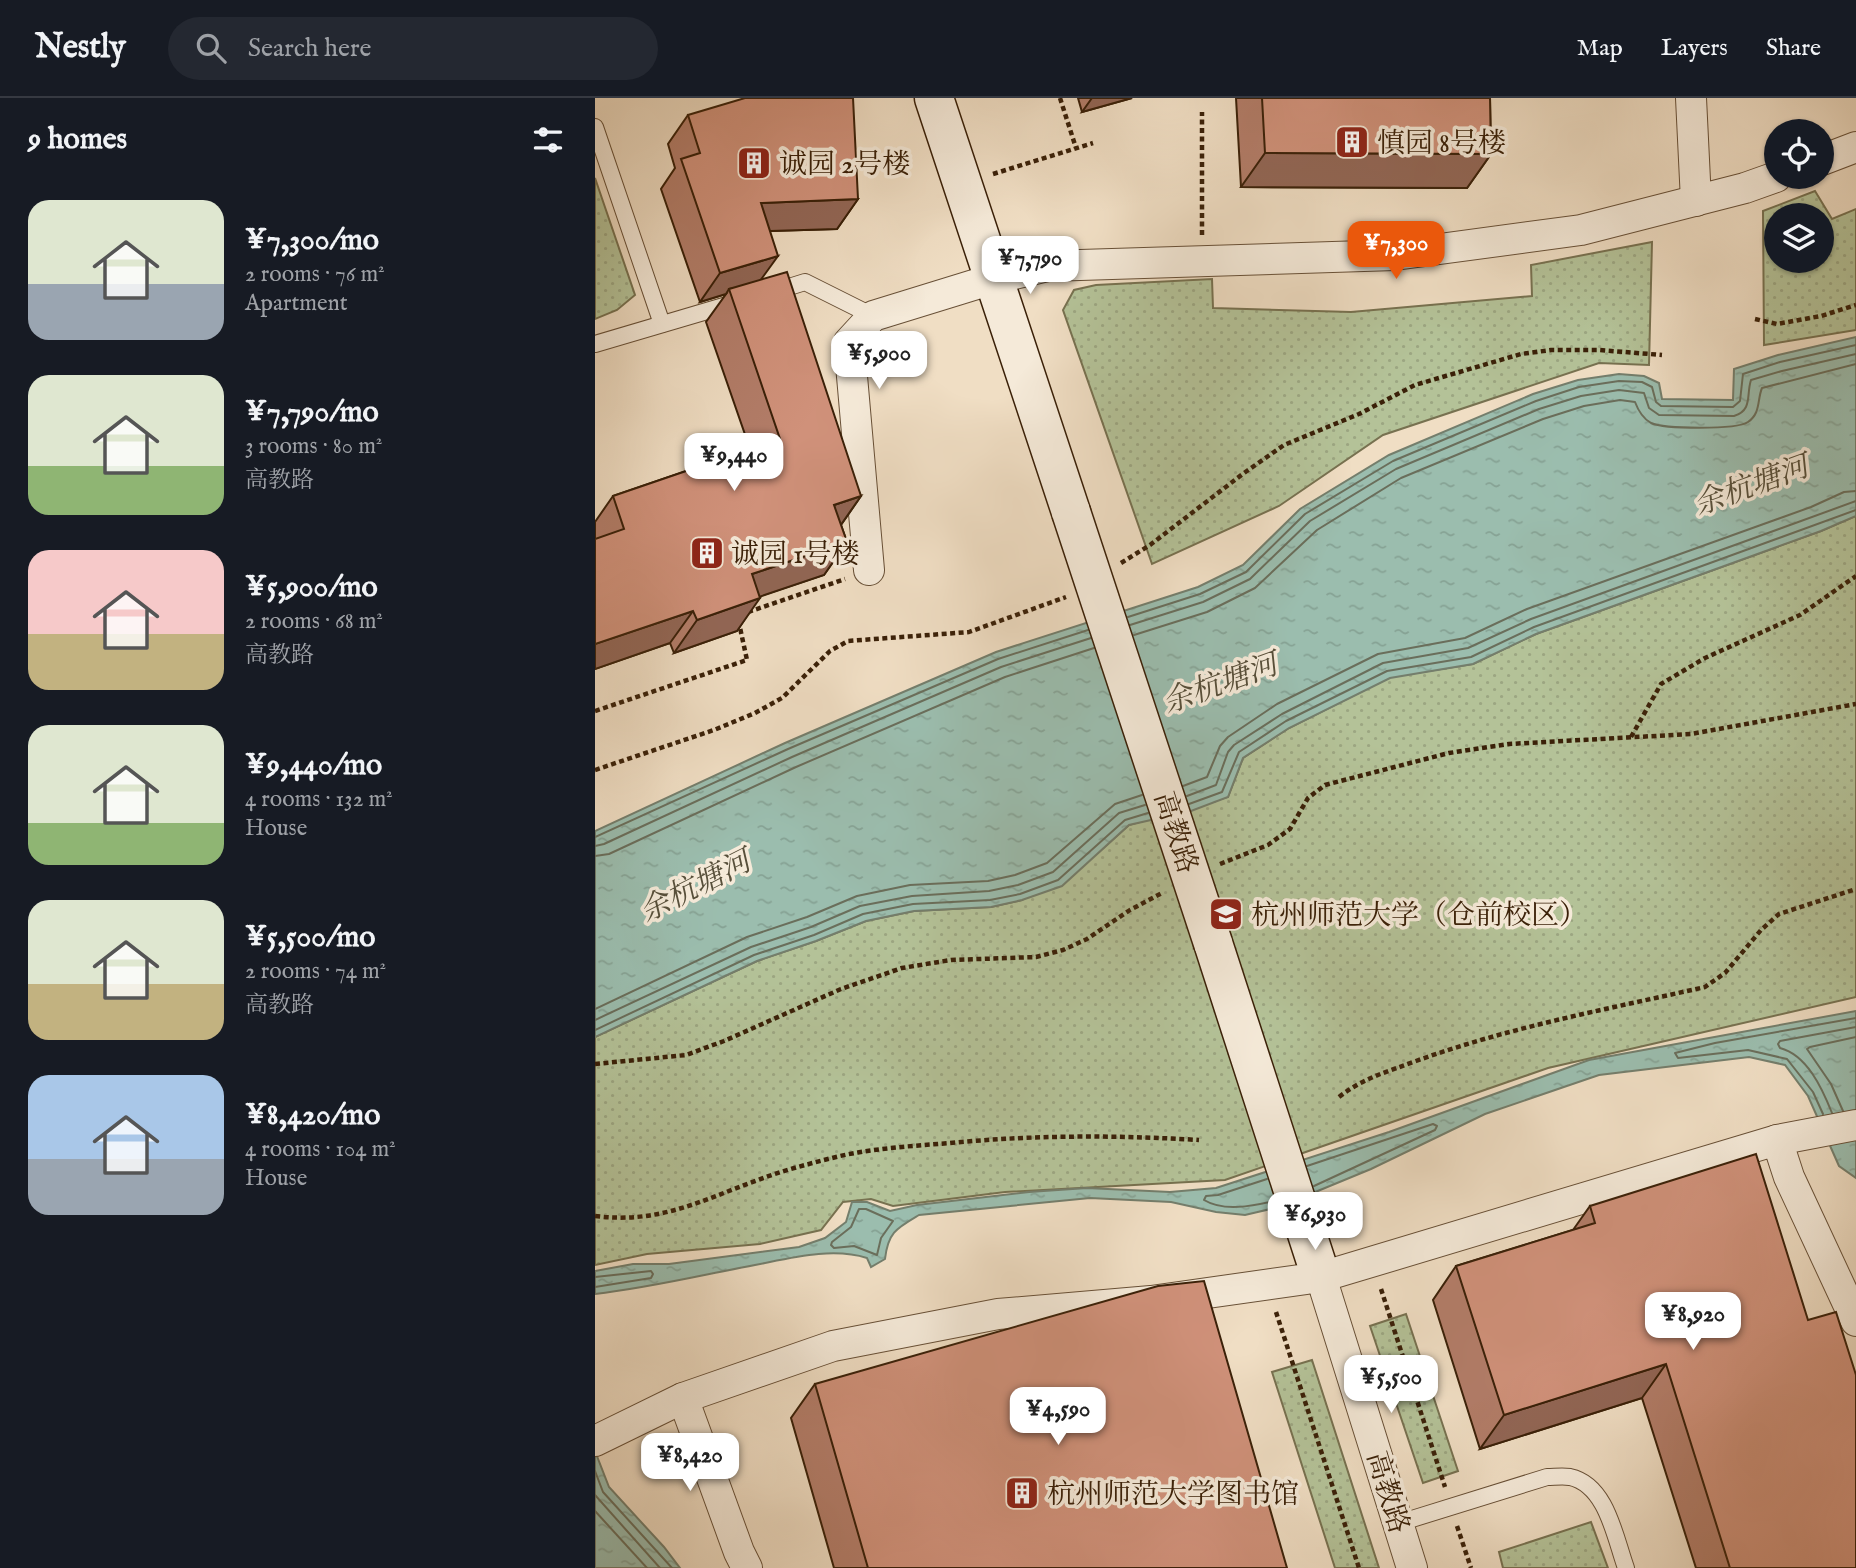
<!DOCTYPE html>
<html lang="en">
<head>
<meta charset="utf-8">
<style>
  :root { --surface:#171b24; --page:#242831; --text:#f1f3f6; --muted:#9ea1a6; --line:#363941; --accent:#ea580c }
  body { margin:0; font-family:"IM FELL English","Noto Serif SC",serif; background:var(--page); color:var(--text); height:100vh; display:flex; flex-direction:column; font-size:26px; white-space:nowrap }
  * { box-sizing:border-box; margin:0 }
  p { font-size:23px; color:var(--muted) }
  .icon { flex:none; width:38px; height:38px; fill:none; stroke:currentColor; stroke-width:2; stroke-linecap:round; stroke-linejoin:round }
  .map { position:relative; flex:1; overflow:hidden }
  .details { display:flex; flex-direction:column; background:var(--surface); width:595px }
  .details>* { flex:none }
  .tools { position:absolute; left:1169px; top:21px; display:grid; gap:14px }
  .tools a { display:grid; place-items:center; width:70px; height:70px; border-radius:50%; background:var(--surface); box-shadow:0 2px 5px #0004; font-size:35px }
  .price { position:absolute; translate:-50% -60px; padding:0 16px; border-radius:14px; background:#fff; color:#222; font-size:23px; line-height:46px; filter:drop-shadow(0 2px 4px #0008) }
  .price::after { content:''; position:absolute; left:50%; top:42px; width:21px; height:16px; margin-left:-10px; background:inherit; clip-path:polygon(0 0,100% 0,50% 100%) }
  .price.active { background:var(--accent); color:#fff }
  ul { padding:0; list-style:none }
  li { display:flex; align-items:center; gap:21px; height:175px; padding:0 28px }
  li span { display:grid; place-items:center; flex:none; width:196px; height:140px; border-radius:21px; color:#555 }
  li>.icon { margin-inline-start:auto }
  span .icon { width:84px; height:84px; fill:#fffc; stroke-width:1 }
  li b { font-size:30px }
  h2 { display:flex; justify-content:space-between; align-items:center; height:84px; padding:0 28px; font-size:30px }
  header { display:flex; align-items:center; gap:42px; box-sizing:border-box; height:98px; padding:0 35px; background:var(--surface); border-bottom:2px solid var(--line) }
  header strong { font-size:33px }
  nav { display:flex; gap:38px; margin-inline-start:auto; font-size:24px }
  .search { width:490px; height:63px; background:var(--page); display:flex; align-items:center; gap:18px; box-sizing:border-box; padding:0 24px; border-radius:38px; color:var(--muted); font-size:26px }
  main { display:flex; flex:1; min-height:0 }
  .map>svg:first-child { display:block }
  .grass { fill:url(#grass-dots); stroke:#777150; stroke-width:2; fill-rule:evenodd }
  .water { fill:url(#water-ripples); stroke:#747e6c; stroke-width:2 }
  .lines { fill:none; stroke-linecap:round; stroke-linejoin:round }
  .shore { stroke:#6a6e5b; stroke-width:2 }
  .lane-casing { stroke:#685037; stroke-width:18 }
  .street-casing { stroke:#685037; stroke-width:32 }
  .secondary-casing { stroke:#3a2008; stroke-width:41 }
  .path { stroke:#3a2008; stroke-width:4.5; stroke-dasharray:5 3.5; stroke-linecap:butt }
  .lane { stroke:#f5ead9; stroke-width:16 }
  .street { stroke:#f5ead9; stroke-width:30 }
  .secondary { stroke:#f5ead9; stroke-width:38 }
  .secondary-bridge-casing { stroke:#3a2008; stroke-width:41; stroke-linecap:butt }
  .secondary-bridge { stroke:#f5ead9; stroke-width:38 }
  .wall { fill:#b37d69; stroke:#3a2008; stroke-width:2 }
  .shaded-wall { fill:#926655; stroke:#3a2008; stroke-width:2 }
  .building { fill:#d0917a; stroke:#3a2008; stroke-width:2 }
  .labels { text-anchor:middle; stroke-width:7; stroke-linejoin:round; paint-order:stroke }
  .poi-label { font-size:28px; fill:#3a2008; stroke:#f5ead9; text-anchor:start }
  .street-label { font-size:28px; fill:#3a2008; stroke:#f5ead9 }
  .water-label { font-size:30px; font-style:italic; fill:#574f3a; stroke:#f5ead9 }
</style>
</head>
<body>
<header>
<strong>Nestly</strong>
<div class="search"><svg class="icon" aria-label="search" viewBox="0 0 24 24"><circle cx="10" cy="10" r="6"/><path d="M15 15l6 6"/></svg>Search here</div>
<nav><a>Map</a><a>Layers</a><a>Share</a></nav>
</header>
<main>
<section class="details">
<h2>9 homes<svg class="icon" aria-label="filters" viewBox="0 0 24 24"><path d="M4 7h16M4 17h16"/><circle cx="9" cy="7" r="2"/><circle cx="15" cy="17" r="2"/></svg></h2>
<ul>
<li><span style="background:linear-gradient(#dfe7d0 60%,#9aa5b1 0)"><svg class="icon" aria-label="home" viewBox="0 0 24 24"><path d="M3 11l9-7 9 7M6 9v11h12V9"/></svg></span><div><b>¥7,300/mo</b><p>2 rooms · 76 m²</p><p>Apartment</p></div></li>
<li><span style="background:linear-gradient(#dfe7d0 65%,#8fb573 0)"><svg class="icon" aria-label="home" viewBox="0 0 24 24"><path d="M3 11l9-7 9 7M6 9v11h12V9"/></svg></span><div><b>¥7,790/mo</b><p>3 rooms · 80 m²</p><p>高教路</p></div></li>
<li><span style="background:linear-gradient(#f6c9c9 60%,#c2b280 0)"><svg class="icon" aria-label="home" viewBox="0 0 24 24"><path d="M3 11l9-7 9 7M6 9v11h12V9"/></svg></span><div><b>¥5,900/mo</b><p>2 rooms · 68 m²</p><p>高教路</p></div></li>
<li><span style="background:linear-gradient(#dfe7d0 70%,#8fb573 0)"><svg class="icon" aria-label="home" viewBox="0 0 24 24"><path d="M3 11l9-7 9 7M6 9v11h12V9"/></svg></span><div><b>¥9,440/mo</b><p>4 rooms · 132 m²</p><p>House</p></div></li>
<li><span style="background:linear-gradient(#dfe7d0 60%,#c2b280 0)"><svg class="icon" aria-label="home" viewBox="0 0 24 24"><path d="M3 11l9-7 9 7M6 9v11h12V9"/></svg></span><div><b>¥5,500/mo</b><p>2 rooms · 74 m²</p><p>高教路</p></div></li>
<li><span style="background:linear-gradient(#a9c7e8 60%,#9aa5b1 0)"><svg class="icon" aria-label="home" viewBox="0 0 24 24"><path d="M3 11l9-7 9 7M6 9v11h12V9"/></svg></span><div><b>¥8,420/mo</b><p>4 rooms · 104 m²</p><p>House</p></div></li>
</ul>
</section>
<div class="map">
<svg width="1261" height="1470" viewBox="0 0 1261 1470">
  <defs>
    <pattern id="grass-dots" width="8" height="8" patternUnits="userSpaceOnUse" patternTransform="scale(1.75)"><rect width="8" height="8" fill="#b4c298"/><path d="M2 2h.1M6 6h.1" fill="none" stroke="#9ca682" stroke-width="1.8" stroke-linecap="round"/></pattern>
    <pattern id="water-ripples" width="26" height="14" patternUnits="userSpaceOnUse" patternTransform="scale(1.75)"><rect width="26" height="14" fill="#9bbdae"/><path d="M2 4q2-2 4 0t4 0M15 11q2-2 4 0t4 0" fill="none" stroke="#86a294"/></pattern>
  </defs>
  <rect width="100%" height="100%" fill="#f0dec4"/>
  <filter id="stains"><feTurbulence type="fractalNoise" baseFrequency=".00286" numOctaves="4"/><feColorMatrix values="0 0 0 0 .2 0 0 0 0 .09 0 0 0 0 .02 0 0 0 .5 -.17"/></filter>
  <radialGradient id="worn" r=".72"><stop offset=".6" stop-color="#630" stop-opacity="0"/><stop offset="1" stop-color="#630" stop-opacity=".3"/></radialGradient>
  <g class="grass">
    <path d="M0,80l40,117 -18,15 -22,9z"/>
    <path d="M1220,93l17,28 24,-10v121l-92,15 -1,-134zM1181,117h46v46h-46z"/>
    <path d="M1057,144l-3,123 -50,-2 -216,72 -104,71 -127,58 -89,-254 11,-20 22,-5 116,-6 1,29 138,4 181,-16 -1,-31z"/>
    <path d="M1261,418v481l-308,71 -323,112 -220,12 -112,14 -22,-7 -28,3 -22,28 -61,14 -113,10 -52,11v-228l162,-76 59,-20 50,-20 48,-10 77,-4 31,-7 77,-48 30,-27 99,-28 15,-39 46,-30 101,-51 83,-13 63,-30 285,-103z"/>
    <path d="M811,1216l52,157 -35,12 -53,-157z"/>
    <path d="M717,1262l67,208h-44l-63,-196z"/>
    <path d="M996,1424l17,46h-105l-4,-16z"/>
  </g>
  <g class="water">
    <path d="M1261,239v179l-35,15 -285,103 -63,30 -83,14 -101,50 -46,30 -15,39 -37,14 -62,14 -67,61 -40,14 -31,7 -77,4 -48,10 -50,20 -59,20 -162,76v-206l190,-88 211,-91 202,-65 45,-22 57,-56 89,-54 144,-61 45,-14 41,-6 25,2 15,7 3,16 71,1 1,-31 44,-14z"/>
    <path d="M1261,913v167l-17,-12 -31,-70 -23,-31 -36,-8 -150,18 -114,39 -114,55 -92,38 -34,8 -29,-3 -45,-10 -81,-4 -171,17c-22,13 -31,17 -34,44l-14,8 -4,-9c-35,-11 -76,0 -112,7 -53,10 -106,23 -160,29v-23l38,-7h36l130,-17 26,-9 21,-16 6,-20h15l23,9 27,-6 112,-13 58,-4 83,4 46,-4 173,-56 200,-72z"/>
    <path d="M0,1353l14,36 55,60 16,21h-85z"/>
  </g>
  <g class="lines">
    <g class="shore">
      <path d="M533,519l72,-23 46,-22 59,-58 88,-53 143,-60 43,-14 40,-6 23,1 10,5 4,15 5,4 72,1 7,-6 3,-27 37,-12 76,-17"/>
      <path d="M535,527l73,-23 47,-23 60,-58 86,-52 143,-60 42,-13 38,-6 25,3 5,15 10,7 75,1c19,-6 12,-21 17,-36l31,-9 74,-17"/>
      <path d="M539,537l73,-23 48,-24 62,-58 84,-52 142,-59 41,-13 36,-6 15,2c3,8 7,16 16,21 13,6 85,7 97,-1 13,-9 9,-22 14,-34l94,-24"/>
      <path d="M588,688l24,-9 13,-31 8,-9 49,-33 101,-50 87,-16 62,-29 284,-102 33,-15 12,-1"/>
      <path d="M592,698l29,-11 12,-33 6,-7 48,-31 101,-51 85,-15 63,-29 325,-118"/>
      <path d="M594,706l33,-12 17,-40 47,-31 101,-50 84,-14 63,-30 322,-117"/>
      <path d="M0,739l193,-88 210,-90 90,-29"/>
      <path d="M0,748l9,-2 188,-87 209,-90 90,-29"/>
      <path d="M0,758l14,-2 187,-87 209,-90 89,-29"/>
      <path d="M0,911l152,-72 60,-20 50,-21 53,-11 78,-4 27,-6 32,-12 68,-59 27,-9"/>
      <path d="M0,922l156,-73 60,-20 49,-21 52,-10 77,-5 29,-6 35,-13 66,-59 26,-8"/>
      <path d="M0,932l159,-75 60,-20 49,-21 50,-10 77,-4 30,-6 38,-14 67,-60 23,-7"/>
      <path d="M1248,1013l-12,-27 -24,-35 3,-2 46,-10"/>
      <path d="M1237,1015c-10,-25 -25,-58 -52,-65l-2,-4 2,-3 76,-14"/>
      <path d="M1228,1016l-10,-22 -26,-33 -39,-9 -70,8 -3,-5 40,-10 141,-25"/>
      <path d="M712,1068l126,-42 4,2 -2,4 -121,56"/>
      <path d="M672,1081l-49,16 -12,1 -2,4c20,12 48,6 70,1"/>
      <path d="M264,1111h7l27,12 -12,17 -4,17 -23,-9 -20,2 -3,-3 1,-3 19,-15z"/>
      <path d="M0,1179l56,-6 2,3 -2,4 -56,9"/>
      <path d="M0,1373l8,21 69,76"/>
      <path d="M0,1397l65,73"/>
      <path d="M0,1413l52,57"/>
    </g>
    <g class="lane-casing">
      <g id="lane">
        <path d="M0,29l67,197"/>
        <path d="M178,194l32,-10 68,34"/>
        <path d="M0,246l139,-41"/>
        <path d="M804,1425l148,-46c7,0 16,-1 23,0 37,8 45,61 56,91"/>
      </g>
    </g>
    <g class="street-casing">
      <g id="street">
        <path d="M1096,0l5,103"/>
        <path d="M1227,62l34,-13"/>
        <path d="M274,472l-20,-228 24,-26 120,-37 55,-13 347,-11 186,-25 164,-42 31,-11"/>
        <path d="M1182,1042l79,-15"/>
        <path d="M726,1179l91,291"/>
        <path d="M88,1300l56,154 8,16"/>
        <path d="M0,1343l88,-43 150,-52 165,-32 153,-13 170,-24 456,-137 12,37 67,144"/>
      </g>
    </g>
    <g class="secondary-casing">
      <g id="secondary">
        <path d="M339,0l137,414"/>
        <path d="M618,845l108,334"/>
      </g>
    </g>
    <g class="path">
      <path d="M465,0l16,50"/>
      <path d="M398,76l100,-31"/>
      <path d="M607,137v-123"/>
      <path d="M1160,221l22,5 44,-8 35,-11"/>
      <path d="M526,465l29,-18 94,-72 40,-28 75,-31 56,-29 106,-31 30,-4h48l63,5"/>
      <path d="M153,514l97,-33"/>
      <path d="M0,613l152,-51 -8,-37"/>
      <path d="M1036,639l30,-53 44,-26 95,-43 56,-39"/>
      <path d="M0,672l119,-40 41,-17 27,-15 48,-47 18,-10 121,-9 97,-35"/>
      <path d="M625,766l48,-19 22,-16 18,-31 17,-13 124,-32 60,-9 182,-10 165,-30"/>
      <path d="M0,966l91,-9 38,-14 117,-52 61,-21 49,-8 85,-3 27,-7 24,-11 43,-29 32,-17"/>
      <path d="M744,999c26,-20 48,-25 77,-36 94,-34 192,-52 289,-74l20,-14 36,-43 18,-16 77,-25"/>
      <path d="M0,1118c64,8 105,-15 163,-36 26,-10 54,-17 82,-24 36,-8 73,-10 110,-13 85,-8 164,-8 249,-3"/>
      <path d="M786,1191l64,198"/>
      <path d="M681,1214l83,256"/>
      <path d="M862,1428l14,42"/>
    </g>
    <use href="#lane" class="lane"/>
    <use href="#street" class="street"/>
    <use href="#secondary" class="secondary"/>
    <g class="secondary-bridge-casing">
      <path id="secondary-bridge" d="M476,414l142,431"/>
    </g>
    <use href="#secondary-bridge" class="secondary-bridge"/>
  </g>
  <g class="wall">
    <path d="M483,0h54l-50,14z"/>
    <path d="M641,0h254l1,56 -24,34 -226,-1z"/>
    <path d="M93,17l170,84 -21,30 -67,2 -9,49 100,216 -20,29 6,17 -23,33 -64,21 -23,35 -63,22 -4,-10 -75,26v-147l18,-26 137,-47 -44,-127 20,-28 -26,8 -39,-113 14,-21 -7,-24z"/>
    <path d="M995,1108l266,362h-160l-54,-170 -162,51 -47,-149 23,-34 117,-36z"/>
    <path d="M220,1286l472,184h-453l-43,-150z"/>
  </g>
  <g class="shaded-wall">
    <path d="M497,0h40l-50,14z"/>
    <path d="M670,55l226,1 -24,34 -226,-1z"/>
    <path d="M263,101l-21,30 -97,3 21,-29z"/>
    <path d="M183,158l-21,29 -28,4 -3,5 -26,8 20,-29z"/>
    <path d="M266,398l-23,33 -4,-24z"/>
    <path d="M252,444l-23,33 -95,32 23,-33z"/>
    <path d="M165,500l-23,33 -63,22 23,-33z"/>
    <path d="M98,513l-23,32 -75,26v-25z"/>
    <path d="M1071,1266l-24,34 -162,51 24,-34z"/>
  </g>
  <g class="building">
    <path d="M150,0h108l5,101 -97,4 17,53 -58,17 -39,-114 19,-6 -12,-38z"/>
    <path d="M667,0h228l1,56 -226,-1z"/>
    <path d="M192,174l74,224 -27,9 13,37 -95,32 8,24 -63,22 -4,-9 -98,33v-105l29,-10 -11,-33 167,-57 -51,-150z"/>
    <path d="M1161,1056l52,166 28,-8 20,63v193h-126l-64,-204 -162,51 -48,-149 139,-43 -5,-17z"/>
    <path d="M609,1183l83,287h-419l-53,-184 343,-98z"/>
  </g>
  <defs>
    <g id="building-square" transform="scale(1.75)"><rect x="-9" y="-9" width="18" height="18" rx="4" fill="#8f2418" stroke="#f5ead9"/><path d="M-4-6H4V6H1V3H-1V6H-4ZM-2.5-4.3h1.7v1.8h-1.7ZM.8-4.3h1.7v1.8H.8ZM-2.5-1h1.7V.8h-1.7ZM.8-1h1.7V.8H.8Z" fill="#fff"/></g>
    <g id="university-square" transform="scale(1.75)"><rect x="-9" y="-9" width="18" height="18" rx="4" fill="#8f2418" stroke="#f5ead9"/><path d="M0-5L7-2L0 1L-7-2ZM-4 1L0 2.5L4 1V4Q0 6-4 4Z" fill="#fff"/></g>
  </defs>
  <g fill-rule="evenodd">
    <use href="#building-square" x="757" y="44"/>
    <use href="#building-square" x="159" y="65"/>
    <use href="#building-square" x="112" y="455"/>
    <use href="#university-square" x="631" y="816"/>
    <use href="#building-square" x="427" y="1395"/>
  </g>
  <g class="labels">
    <g class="poi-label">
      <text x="782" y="54">慎园 8号楼</text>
      <text x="184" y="75">诚园 2号楼</text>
      <text x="136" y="465">诚园 1号楼</text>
      <text x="656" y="826">杭州师范大学（仓前校区）</text>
      <text x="452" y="1405">杭州师范大学图书馆</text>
    </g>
    <g class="street-label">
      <text transform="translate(582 734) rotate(72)" y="10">高教路</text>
      <text transform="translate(794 1394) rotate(73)" y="10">高教路</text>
    </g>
    <g class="water-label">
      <text transform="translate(1156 387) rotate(-20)" y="10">余杭塘河</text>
      <text transform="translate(625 585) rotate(-20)" y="10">余杭塘河</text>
      <text transform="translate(100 788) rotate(-27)" y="10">余杭塘河</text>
    </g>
  </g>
  <rect width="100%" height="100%" filter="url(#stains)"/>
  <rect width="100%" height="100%" fill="url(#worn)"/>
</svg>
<div class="tools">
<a><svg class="icon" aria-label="locate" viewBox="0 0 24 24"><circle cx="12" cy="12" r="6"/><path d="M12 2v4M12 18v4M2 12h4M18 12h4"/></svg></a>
<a><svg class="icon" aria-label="layers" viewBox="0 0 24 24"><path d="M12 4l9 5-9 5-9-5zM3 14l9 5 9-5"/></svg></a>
</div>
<b class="price active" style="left:801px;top:183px">¥7,300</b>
<b class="price" style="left:435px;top:198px">¥7,790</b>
<b class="price" style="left:284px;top:293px">¥5,900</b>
<b class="price" style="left:139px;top:395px">¥9,440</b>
<b class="price" style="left:720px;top:1154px">¥6,930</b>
<b class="price" style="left:1098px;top:1254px">¥8,920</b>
<b class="price" style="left:796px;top:1317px">¥5,500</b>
<b class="price" style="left:463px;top:1349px">¥4,590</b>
<b class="price" style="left:95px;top:1395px">¥8,420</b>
</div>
</main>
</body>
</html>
